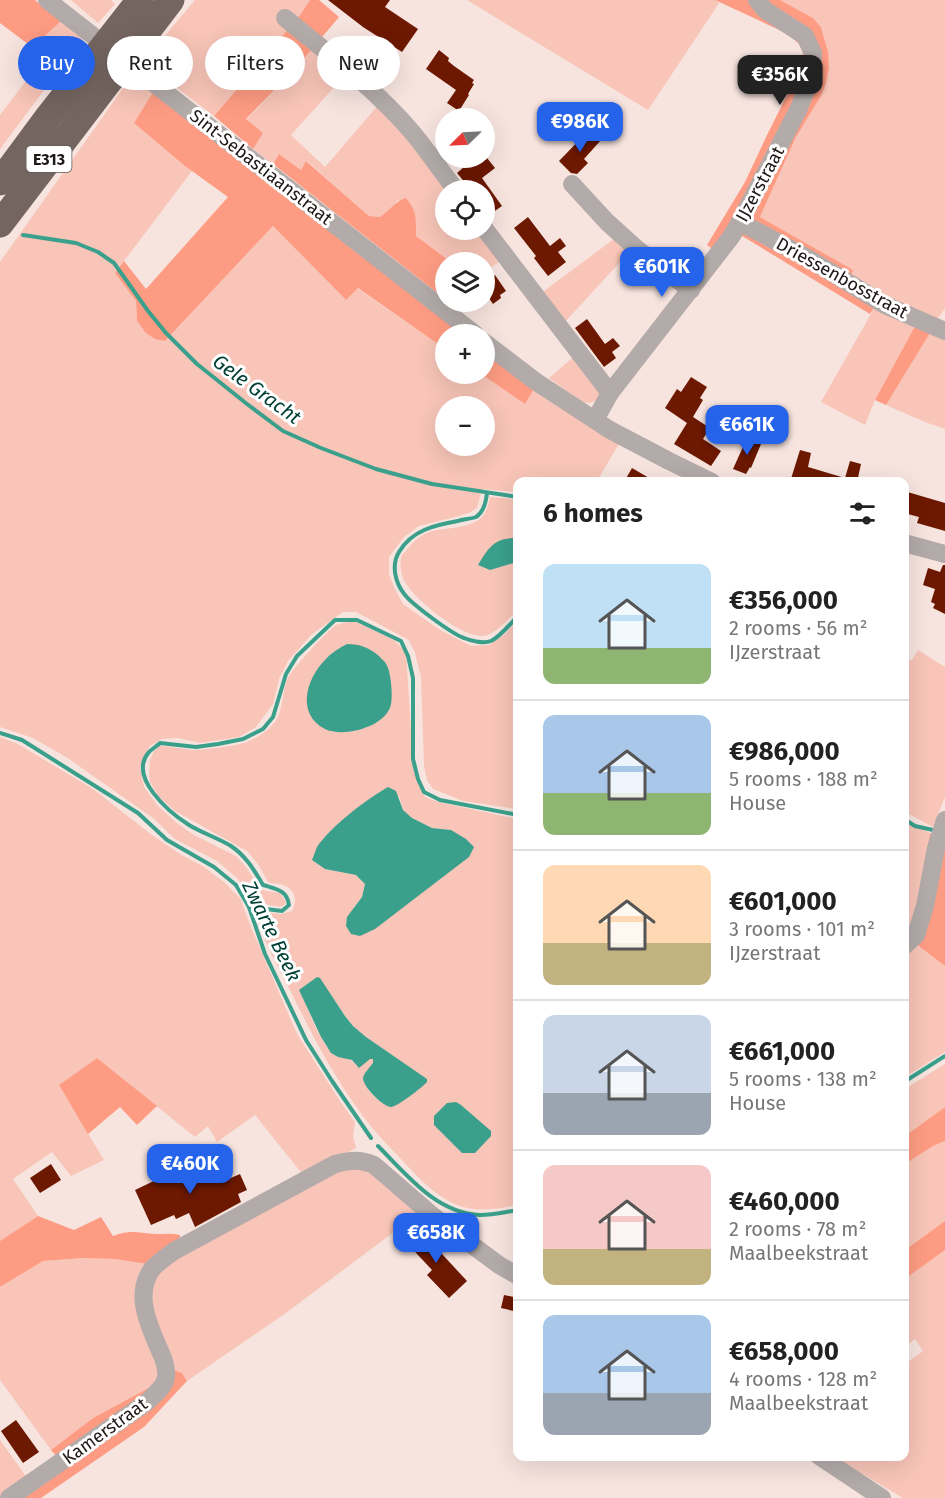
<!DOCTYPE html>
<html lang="en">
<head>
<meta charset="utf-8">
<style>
  :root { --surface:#fff; --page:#f2f2f2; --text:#222; --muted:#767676; --line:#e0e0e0; --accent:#2563eb }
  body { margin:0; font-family:"Fira Sans",sans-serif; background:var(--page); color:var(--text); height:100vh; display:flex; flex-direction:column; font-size:22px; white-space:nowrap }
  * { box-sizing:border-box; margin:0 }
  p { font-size:20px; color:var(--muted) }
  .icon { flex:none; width:33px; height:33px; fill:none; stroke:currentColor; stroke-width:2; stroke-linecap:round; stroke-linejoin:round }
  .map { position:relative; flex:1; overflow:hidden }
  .drawer { position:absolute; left:513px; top:477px; width:396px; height:984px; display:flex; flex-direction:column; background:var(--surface); border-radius:12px; box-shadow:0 6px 24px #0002 }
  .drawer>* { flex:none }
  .top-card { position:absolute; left:18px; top:36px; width:405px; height:54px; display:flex; gap:12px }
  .needle { width:39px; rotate:246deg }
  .tools { position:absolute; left:435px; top:108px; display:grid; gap:12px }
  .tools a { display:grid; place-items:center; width:60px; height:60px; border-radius:50%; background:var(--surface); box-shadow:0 6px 24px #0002; font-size:30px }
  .price { position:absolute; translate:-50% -51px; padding:0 14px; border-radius:12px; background:var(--accent); color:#fff; font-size:20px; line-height:39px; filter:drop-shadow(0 2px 3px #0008) }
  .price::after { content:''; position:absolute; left:50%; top:36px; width:18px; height:14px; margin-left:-9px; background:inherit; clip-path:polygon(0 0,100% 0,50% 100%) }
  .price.active { background:#222; color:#fff }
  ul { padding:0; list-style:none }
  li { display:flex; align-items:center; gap:18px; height:150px; padding:0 30px }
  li+li { border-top:2px solid var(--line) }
  li span { display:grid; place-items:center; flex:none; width:168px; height:120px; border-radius:12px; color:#555 }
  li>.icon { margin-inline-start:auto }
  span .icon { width:72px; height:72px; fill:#fffc; stroke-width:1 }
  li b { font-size:26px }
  h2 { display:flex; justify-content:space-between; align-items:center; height:72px; padding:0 30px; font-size:26px }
  .tag { padding:0 21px; border-radius:27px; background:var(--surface); box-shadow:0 6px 24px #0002; font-size:21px; line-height:54px }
  .tag.active { background:var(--accent); color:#fff }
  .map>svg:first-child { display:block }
  .green { fill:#f8c5b8; fill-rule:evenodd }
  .forest { fill:#fe9c83 }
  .water { fill:#3aa08c }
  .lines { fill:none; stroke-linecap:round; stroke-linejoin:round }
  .stream { stroke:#3aa08c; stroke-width:4 }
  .building { fill:#6d1801 }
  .minor { stroke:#b3aba9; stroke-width:18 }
  .highway { stroke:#756560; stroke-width:27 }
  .labels { text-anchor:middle; stroke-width:6; stroke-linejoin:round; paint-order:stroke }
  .shield { fill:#fff; stroke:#615d5b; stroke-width:1.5 }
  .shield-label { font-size:16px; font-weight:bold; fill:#1d1715 }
  .street-label { font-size:18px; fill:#1d1715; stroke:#fff }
  .water-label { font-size:20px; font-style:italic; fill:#004035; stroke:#fff }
</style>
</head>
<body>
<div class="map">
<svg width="945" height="1498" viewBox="0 0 945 1498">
  <rect width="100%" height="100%" fill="#f7e4df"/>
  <g class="green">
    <path d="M71,0h40l4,4 -17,19z"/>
    <path d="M195,0h115l-10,15 -86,101 -71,-54z"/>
    <path d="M467,0h248l4,3 -71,107z"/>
    <path d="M780,0h165v308l-8,12 -88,-42 3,-8 -92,-53 36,-80 25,-41 7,-44 -7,-25 -8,-9z"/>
    <path d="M61,21l22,17 -83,111v-34l38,-50 -10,-21 17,-8z"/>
    <path d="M314,47l33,26 -56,62 34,32 55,-64 66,87v40h37l22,28 -15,10 -6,-7 -3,1h-30l-35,-26v-15l-18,-21 -10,12 -8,5 -11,-1 -62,-55 -6,9 -22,-16 -6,10 -20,-15 9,-16 -16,-13 50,-52z"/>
    <path d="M133,74l20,18 -19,31 58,48 -77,102 21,28 1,20 28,20 108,-115 73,74 11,-12 88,61 1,25h35l44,30 9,-15 86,53 -23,39 -79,1 -1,10 -35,-3 -5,19 -8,5 -10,3 -40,10 -15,11 -15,20v17l5,13 9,17 37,26 31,16 18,-1 16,-11 12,-13v188l-54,-8 -30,-12 -6,-9 -3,-15 -3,-88 -6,-24 -6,-13 -53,-28h-13l-31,22 -24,27 -9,18 -6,25 -17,23 -17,10 -39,6 -22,-5 -16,1 -12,7 -10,21 4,20 14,19 20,18 16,11 42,21 10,11 15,23 19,3 6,9 -2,3 -4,2 -26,-5 -7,-7 -9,-16 -21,-18 -42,-22 -22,-21 -87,-61 -33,-19 -33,-11v-465zM446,406h38v40h-38z"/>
    <path d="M618,236l15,12 -70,76 -23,-30z"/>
    <path d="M876,305l39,21 -40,74 -10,25 -44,-23z"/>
    <path d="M930,333l15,7v89l-20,-7 -39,-17z"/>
    <path d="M577,354l25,34 -5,12 -7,3 -8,-1 -33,-24z"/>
    <path d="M490,497l27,2v112c-9,8 -24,26 -36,25 -21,0 -66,-36 -76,-54 -4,-6 -6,-20 -3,-27 2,-2 4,-4 6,-7 21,-25 36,-15 62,-24 4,-2 8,-3 11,-6 6,-6 7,-13 9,-21z"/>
    <path d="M354,621l40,19 12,12 7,108 5,23 7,14 13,5 79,17v384c-8,5 -16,5 -26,6 -40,5 -66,-24 -91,-51 -15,-16 -30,-31 -42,-49 -27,-37 -48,-78 -68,-119 -10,-20 -30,-54 -32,-75l2,-3 21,2 11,-3c6,-10 3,-22 -9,-26 -5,-2 -10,-1 -15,-3l-10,-18 -11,-13 -72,-40 -16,-14 -9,-15 -1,-9 1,-13 4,-9 6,-5c11,0 22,3 32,4 12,0 44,-4 55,-8 16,-7 31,-17 34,-35 3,-10 2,-21 8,-31 7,-11 37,-44 47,-51 5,-2 13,-3 18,-4zM385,715c-19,15 -29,17 -54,17zM399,796l4,14 9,8 20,10 19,2 -98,78 9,-11 3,-13 -9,-9 -31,-6 -13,-9zM317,977l36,49 13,11 61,43 -10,11 -38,10 -10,-10 -5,-15 9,-13v-4l-2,-1 -14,8c-9,-12 -16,-5 -25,-13 -12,-11 -25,-46 -32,-63z"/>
    <path d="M918,650l27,17v130l-12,30 -28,-15v-152h7z"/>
    <path d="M0,737l18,7 75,45 59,46 28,19 24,13 20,15 16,16 11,29 46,107 45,70 13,18 -2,15 3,11 -52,28 -49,-61 -38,27 -9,-16 -13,11 -98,-79 -38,27 45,75 -33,16 -19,-24 -39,27 25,37 -38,25z"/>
    <path d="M905,820l25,13 -11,67 -4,21 -10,18z"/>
    <path d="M916,945l29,21v86l-40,25v-123z"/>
    <path d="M945,1064v43l-40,29v-47z"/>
    <path d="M945,1141v80l-40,29 -1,-86 29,-18z"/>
    <path d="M359,1164l63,47 -136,102 -99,68 -5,-8 -8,-3 -24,-62 3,-30 6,-9 171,-97z"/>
    <path d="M945,1250v248h-42l-64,-38 3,-4h62l1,-92 18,-13 -8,-12 -10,8v-68z"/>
    <path d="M83,1258l31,1 33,5 16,108 -9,13 -61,33 -42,32 -51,-70v-93l43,-26z"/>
    <path d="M0,1440l28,39 -27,19h-1z"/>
  </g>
  <g class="forest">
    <path d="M0,0h35l26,21 -16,15 -17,8 -28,-21z"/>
    <path d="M310,0h9l20,17 -43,51 -50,51 17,14 -10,16 -39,-33 86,-101z"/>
    <path d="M715,0h65l33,18 8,9 7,25 1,16 -3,15 -5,13 -25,41 -36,80 93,53 -7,17 30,18 -6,9 -141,-86 -15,22 -7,-5 38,-63 23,-49 33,-66 2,-15 -4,-8 -11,-10z"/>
    <path d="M153,92l310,242h-17l-1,15 -87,-61 -12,12 -73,-74 -108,115 -10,-2 -9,-6 -9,-12 -1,-20 -21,-28 9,-12 22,28 82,-92 -43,-31 -51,-43z"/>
    <path d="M279,154l22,16 5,-9 63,55 11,1c9,-6 15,-16 26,-19 11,13 10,21 10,38l35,26h-5l-1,37 -172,-135z"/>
    <path d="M915,326l15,7 -44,72 -11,-5z"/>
    <path d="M485,351l49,38 -9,15 -44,-30h3z"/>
    <path d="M930,833l15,6v127l-28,-21 -9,-9 11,-36z"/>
    <path d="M97,1058l60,48 -20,19 -17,-18 -32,27 -29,-49z"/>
    <path d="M945,1107v34l-12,5 -28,18v-28z"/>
    <path d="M38,1216l36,14 27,-13 12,19c18,-7 25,-3 43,-2 8,0 17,-1 24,1v7l-33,22 -33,-5 -31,-1 -40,3 -43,26v-46z"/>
    <path d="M945,1221v29l-40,29v-29z"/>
    <path d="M174,1370l8,3 5,8 -43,46 -103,71h-40l57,-40 -7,-8 42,-32 61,-33z"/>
  </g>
  <g class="water">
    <path d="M513,538l4,4v20l-27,8 -12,-5c10,-16 15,-26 35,-27z"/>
    <path d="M347,644c14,0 23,4 33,13 2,3 5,4 6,7 5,6 7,33 5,40 -4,23 -48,34 -66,25 -29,-15 -19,-50 0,-69 6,-7 14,-12 22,-16z"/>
    <path d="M388,787l8,4 7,19 9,8 20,10 19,2 15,9 8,8 -5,10 -94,72 -15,7 -9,-2 -5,-8 1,-9 15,-20 3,-13 -9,-9 -31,-6 -13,-9c2,-4 3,-9 5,-13 14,-21 50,-48 71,-60z"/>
    <path d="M317,977l3,1 25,38 8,10 13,11 61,42v3c-7,7 -26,22 -35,25 -8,1 -29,-20 -29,-29 1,-5 7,-11 10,-15v-4h-3l-11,9 -7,-8 -14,-3 -7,-4 -10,-16 -22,-47z"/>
    <path d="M456,1102l5,3 30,26v5l-16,17h-13l-28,-28v-9l13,-13z"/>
  </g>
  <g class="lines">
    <g class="stream">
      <path d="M23,235l53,8 22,9 16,11 34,48 18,22 31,31 50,40 36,27 38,17 55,21 56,15 86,13"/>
      <path d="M487,493c-1,9 -3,19 -11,24 -5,2 -13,2 -18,4 -23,4 -46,9 -59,31 -8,13 -4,31 6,43 8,10 47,39 59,43 7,3 20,6 27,3 9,-4 20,-18 27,-25"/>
      <path d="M0,733l22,7 116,73 29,27 47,27 22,18 13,22 16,47 41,86 26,41 39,57"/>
      <path d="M904,819l11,7 18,4"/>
      <path d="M249,907l33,4 7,-6c-2,-15 -13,-16 -26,-20 -9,-15 -17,-29 -32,-39 -13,-8 -29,-13 -42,-21 -19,-12 -62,-48 -40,-73 3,-3 8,-6 11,-9l36,4 22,-3 25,-5 20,-10 10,-12 13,-43 11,-18 38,-36h22l44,21 7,15 5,22v81l5,20 6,13 16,8 78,15"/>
      <path d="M904,1082l41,-26"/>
      <path d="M378,1146c29,29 58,67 102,69 13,0 25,-3 38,-5"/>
    </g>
  </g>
  <g class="building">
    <path d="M328,0h62l-5,7 33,22 -16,23 -39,-25z"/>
    <path d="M439,50l10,8 -1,3 6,5 20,14 -2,3 2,1 -6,10 1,1 -10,16 -12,-8 9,-13 -30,-21z"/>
    <path d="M590,129l11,11 -17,19 4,4 -11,11 -6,-1 -12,-12z"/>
    <path d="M475,158h12l8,10 -13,10 20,28 -13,9 -5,-6v-19h-13l-14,-17 7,-6 -1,-1z"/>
    <path d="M528,217l22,29 10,-8 6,8 -8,6 8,10 -18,14 -14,-18 2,-2 -22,-28z"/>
    <path d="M495,275l11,16 -6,4 1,3 -8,6 -9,-13v-8z"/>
    <path d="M587,319l18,25 8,-6 7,8 -8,6 4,6 -12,9 -29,-39z"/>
    <path d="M691,377l16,10 -7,11 3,2 -10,17 17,11 -7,11 18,12 -10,15 -37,-22 13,-21 -22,-15 12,-19 4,3z"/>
    <path d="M747,438l14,6 -10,24 -1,-1 -4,7 -13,-5z"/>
    <path d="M800,450l11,3 -3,14 37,11 5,-17 11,3 -4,18h-67z"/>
    <path d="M632,468l24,14h-32z"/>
    <path d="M904,491l41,12v28l-28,-8 2,-6 -15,-4z"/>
    <path d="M943,565h2v49l-12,-6 2,-4 -4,-2 4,-13 -12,-4 5,-17 12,4z"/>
    <path d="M51,1164l10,16 -21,13 -10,-15z"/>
    <path d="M184,1164l7,14 25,-11 8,14 16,-7 7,16 -9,4 3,8 -46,25 -6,-14 -13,6 -2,-4 -23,10 -16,-35 23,-11 -1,-3z"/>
    <path d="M417,1227l50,54 -18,17 -22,-23 5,-5 -28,-30z"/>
    <path d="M504,1295l14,3v14l-17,-4z"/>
    <path d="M16,1420l23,32 -16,11 -22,-32z"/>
  </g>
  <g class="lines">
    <g class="minor">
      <path d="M47,0l428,334"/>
      <path d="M285,18c44,36 90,71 127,114 15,18 29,39 44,58"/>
      <path d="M572,184l35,38 30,27 54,41"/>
      <path d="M740,222l71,38 74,45 60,26"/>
      <path d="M484,228l126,165"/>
      <path d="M484,342l51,39 75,49 59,31 43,21"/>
      <path d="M595,420l15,-27 121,-156 9,-15 59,-114 13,-33 1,-22 -8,-17 -40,-26 -8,-10"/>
      <path d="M904,543l41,11"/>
      <path d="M904,946l12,-11 9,-29 11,-58 9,-28"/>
      <path d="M819,1456l63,42"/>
      <path d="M9,1498l138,-96c6,-6 15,-13 18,-21 3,-7 0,-17 -2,-23 -11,-27 -31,-61 -11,-89 6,-7 14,-12 22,-18l161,-87c15,-4 25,-5 39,1l59,51 66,49 19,11"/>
    </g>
    <g class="highway">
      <path d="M0,182l48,-65 92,-117"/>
      <path d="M0,224l171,-224"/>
    </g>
  </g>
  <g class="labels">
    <rect class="shield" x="26.5" y="146" width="45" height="26" rx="4.5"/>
    <g class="shield-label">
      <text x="49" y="165">E313</text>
    </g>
    <g class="street-label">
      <text transform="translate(261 167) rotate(38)" y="6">Sint-Sebastiaanstraat</text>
      <text transform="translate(760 184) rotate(-62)" y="6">IJzerstraat</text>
      <text transform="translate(842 278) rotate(29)" y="6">Driessenbosstraat</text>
      <text transform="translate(105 1431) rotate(-36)" y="6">Kamerstraat</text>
    </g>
    <g class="water-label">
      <text transform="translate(257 389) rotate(36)" y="7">Gele Gracht</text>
      <text transform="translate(272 931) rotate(64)" y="7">Zwarte Beek</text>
    </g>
  </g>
</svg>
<div class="tools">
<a><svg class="needle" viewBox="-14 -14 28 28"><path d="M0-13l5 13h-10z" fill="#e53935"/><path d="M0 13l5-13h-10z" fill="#767676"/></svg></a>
<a><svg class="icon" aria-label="locate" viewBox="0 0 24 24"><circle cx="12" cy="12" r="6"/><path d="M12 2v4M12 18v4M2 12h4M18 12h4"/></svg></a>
<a><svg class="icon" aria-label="layers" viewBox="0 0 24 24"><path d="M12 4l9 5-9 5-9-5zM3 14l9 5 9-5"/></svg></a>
<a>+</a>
<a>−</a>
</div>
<b class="price active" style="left:780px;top:106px">€356K</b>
<b class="price" style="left:580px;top:153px">€986K</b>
<b class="price" style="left:662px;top:298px">€601K</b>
<b class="price" style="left:747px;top:456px">€661K</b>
<b class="price" style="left:190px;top:1195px">€460K</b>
<b class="price" style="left:436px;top:1264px">€658K</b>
<div class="top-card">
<a class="tag active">Buy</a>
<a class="tag">Rent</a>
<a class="tag">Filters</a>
<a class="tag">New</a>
</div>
<section class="drawer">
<h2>6 homes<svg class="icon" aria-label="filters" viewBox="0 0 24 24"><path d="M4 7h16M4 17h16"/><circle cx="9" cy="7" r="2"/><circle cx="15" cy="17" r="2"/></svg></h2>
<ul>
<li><span style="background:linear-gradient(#bfe0f5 70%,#8fb573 0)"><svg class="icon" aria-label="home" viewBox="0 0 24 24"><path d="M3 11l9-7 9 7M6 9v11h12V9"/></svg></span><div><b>€356,000</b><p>2 rooms · 56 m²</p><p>IJzerstraat</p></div></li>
<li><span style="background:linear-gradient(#a9c7e8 65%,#8fb573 0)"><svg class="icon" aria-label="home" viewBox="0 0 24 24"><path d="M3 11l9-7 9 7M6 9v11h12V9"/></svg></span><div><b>€986,000</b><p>5 rooms · 188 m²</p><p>House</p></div></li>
<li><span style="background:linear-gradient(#ffd9b3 65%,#c2b280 0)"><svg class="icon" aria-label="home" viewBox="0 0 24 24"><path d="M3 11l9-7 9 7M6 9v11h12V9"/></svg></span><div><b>€601,000</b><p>3 rooms · 101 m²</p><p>IJzerstraat</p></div></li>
<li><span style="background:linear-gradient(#c9d6e8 65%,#9aa5b1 0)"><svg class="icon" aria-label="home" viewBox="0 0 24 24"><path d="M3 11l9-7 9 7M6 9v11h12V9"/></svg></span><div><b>€661,000</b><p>5 rooms · 138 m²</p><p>House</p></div></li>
<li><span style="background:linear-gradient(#f6c9c9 70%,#c2b280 0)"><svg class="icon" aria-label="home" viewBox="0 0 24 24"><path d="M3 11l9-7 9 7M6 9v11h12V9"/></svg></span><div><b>€460,000</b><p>2 rooms · 78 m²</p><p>Maalbeekstraat</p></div></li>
<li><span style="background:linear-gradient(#a9c7e8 65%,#9aa5b1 0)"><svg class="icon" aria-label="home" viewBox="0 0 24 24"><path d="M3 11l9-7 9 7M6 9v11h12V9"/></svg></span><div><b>€658,000</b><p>4 rooms · 128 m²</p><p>Maalbeekstraat</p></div></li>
</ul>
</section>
</div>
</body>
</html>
